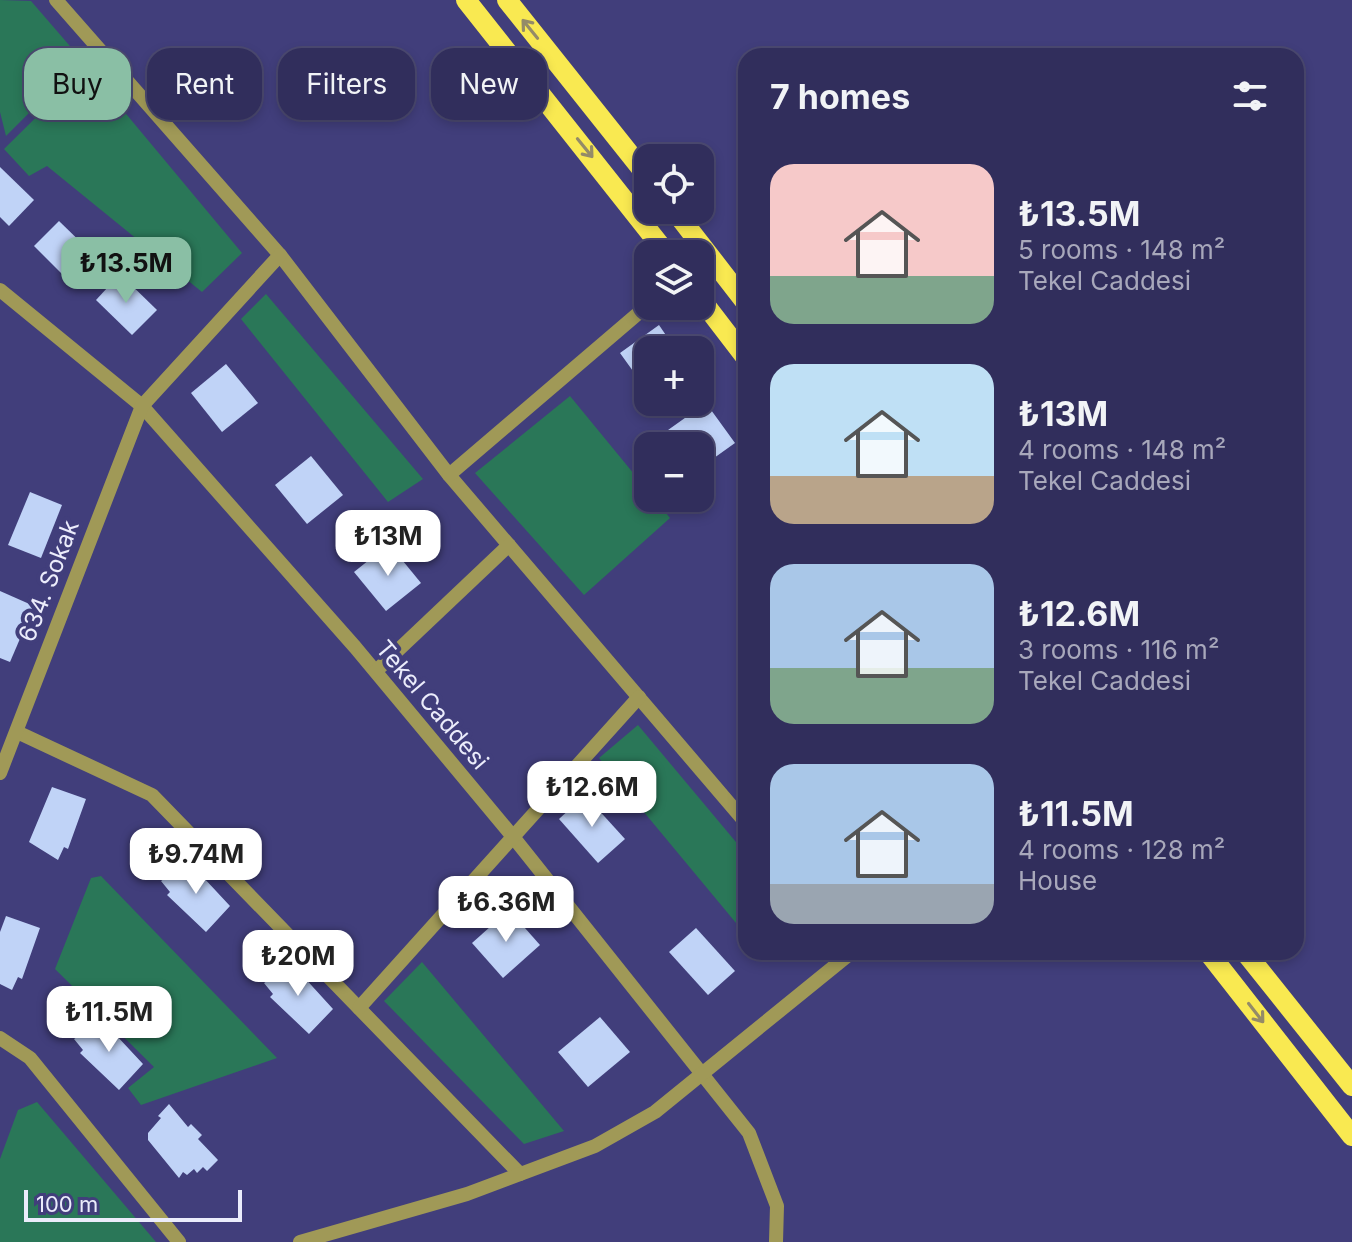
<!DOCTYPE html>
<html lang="en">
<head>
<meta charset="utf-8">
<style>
  :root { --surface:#312e5c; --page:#3d3a65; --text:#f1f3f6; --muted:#a8a8bb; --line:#4c4a72; --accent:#8abfa5 }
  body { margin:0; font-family:Inter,sans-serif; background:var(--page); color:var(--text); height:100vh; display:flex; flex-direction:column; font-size:30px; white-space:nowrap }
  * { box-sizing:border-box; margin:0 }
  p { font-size:26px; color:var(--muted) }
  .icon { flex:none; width:44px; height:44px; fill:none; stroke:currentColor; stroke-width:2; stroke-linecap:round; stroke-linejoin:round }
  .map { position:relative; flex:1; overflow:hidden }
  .details { position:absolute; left:738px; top:48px; width:566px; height:912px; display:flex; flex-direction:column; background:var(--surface); border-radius:24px; box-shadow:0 4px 12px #0003,0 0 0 2px var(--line) }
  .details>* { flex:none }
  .banner { position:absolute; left:24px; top:48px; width:594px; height:72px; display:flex; gap:16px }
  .fabs { position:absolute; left:634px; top:144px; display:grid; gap:16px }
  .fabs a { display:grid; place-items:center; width:80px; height:80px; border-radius:16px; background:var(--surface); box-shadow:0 4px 12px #0003,0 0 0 2px var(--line); font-size:40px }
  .scale { position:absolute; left:24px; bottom:20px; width:218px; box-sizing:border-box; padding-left:8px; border:4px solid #ebecfb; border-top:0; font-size:22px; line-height:28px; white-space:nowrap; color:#ebecfb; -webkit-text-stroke:6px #413e7b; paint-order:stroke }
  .price { position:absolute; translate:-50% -68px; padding:0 18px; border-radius:16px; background:#fff; color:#222; font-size:26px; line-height:52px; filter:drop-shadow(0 2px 4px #0008) }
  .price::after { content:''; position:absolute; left:50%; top:48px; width:24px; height:18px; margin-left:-12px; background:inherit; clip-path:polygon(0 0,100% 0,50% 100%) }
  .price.on { background:var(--accent); color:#111 }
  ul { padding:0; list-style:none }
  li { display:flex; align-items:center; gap:24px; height:200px; padding:0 32px }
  li span { display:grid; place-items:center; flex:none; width:224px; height:160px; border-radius:24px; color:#555 }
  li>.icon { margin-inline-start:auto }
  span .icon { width:96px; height:96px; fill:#fffc; stroke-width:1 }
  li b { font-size:34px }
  h2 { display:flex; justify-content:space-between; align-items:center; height:96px; padding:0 32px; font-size:34px }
  .tag { padding:0 28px; border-radius:24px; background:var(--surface); box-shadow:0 4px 12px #0003,0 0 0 2px var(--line); font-size:28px; line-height:72px }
  .tag.on { background:var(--accent); color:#111 }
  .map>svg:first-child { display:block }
  .green { fill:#2a7758 }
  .building { fill:#c0d3f7 }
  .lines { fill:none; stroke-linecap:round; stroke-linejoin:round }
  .minor { stroke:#a09957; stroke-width:14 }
  .major { stroke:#f9e951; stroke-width:20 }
  .oneway { stroke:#948b68 }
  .labels { text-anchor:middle; stroke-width:8; stroke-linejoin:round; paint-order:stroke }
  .street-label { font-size:24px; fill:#ebecfb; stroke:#413e7b }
</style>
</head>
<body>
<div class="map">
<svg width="1352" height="1242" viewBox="0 0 1352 1242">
  <rect width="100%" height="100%" fill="#413e7b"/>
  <g class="green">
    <path d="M0,0l31,1 51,59 -76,76 -6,-24z"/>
    <path d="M87,67l155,186 -40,39 -155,-126 -18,10 -25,-27z"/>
    <path d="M266,294l157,185 -35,23 -147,-183z"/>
    <path d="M570,396l78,95v7h6l16,20 -86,77 -109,-122z"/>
    <path d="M638,725l108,129v81l-147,-177z"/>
    <path d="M101,876l176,182 -136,47 -13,-17 26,-21 -99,-98 36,-91z"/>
    <path d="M422,962l142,169 -40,13 -140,-143z"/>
    <path d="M37,1102l119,140h-156v-83l18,-49z"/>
  </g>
  <g class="building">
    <path d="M0,167l34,33 -25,26 -9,-9z"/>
    <path d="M59,221l36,35 -25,26 -36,-36z"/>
    <path d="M120,274l37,36 -25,25 -36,-35z"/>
    <path d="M659,325l17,25h-28v42l-28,-39z"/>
    <path d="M226,364l32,39 -36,29 -31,-39z"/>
    <path d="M706,403l29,40 -35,25v-22h-21l-11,-16z"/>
    <path d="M311,456l32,39 -36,29 -32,-39z"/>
    <path d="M30,492l32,13 -21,53 -33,-13z"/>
    <path d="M389,544l32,39 -35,28 -32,-39z"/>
    <path d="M0,591l34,15 -24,56 -10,-4z"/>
    <path d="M52,787l34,12 -18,50 -4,-2 -6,13 -29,-18z"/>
    <path d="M585,795l40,44 -27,24 -39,-44z"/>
    <path d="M189,862l41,44 -24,26 -39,-37 3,-3 -9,-11z"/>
    <path d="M509,910l31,35 -37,33 -31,-35z"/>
    <path d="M6,916l34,12 -18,51 -4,-2 -6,13 -12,-6v-52z"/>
    <path d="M696,928l39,43 -27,24 -39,-43z"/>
    <path d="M292,964l41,45 -24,25 -39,-37 3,-3 -9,-11z"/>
    <path d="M600,1017l30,35 -42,35 -30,-35z"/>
    <path d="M102,1020l41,44 -24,26 -39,-37 3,-3 -9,-11z"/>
    <path d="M169,1104l19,23 3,-3 11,11 -4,4 20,21 -11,11 -4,-4 -6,6 -3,-4 -7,6 -4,-3 -4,6 -31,-38v-7l13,-15 -3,-2z"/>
  </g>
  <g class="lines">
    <g class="minor">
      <path d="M56,0l224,255 169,220 297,348"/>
      <path d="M0,290l142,116 213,241 159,191 235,295 28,73 -1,36"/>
      <path d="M449,475l199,-170"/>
      <path d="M376,671l133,-126"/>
      <path d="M17,732l135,63 368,379"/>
      <path d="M0,773l142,-367 138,-151"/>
      <path d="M359,1008l280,-311"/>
      <path d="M0,1038l30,20 149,184"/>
      <path d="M300,1242l167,-48 128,-48 60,-34 197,-160"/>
    </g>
    <g class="major">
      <path d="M466,0l201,254"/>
      <path d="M507,0l141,177"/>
      <path d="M674,210l72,93"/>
      <path d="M700,298l46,60"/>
      <path d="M1208,952l144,184"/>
      <path d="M1245,952l107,134"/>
    </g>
  </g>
  <defs><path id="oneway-shaft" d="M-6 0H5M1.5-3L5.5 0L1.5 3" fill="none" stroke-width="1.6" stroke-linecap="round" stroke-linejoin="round" transform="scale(2)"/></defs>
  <g class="oneway">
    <use href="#oneway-shaft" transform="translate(530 29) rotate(-129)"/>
    <use href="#oneway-shaft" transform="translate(585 148) rotate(51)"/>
    <use href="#oneway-shaft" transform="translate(1256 1013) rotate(52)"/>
  </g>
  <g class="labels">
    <g class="street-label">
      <text transform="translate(49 581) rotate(-69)" y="8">634. Sokak</text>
      <text transform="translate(432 705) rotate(50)" y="8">Tekel Caddesi</text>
    </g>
  </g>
</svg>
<div class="fabs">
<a><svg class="icon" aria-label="locate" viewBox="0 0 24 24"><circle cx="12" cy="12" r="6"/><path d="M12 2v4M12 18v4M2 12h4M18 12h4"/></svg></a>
<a><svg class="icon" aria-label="layers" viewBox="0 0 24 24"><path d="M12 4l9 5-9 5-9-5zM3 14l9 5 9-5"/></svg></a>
<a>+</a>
<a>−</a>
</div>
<div class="scale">100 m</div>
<b class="price on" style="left:126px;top:305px">₺13.5M</b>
<b class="price" style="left:388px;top:578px">₺13M</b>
<b class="price" style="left:592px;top:829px">₺12.6M</b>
<b class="price" style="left:196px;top:896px">₺9.74M</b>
<b class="price" style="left:506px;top:944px">₺6.36M</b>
<b class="price" style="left:298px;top:998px">₺20M</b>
<b class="price" style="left:109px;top:1054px">₺11.5M</b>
<div class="banner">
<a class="tag on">Buy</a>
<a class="tag">Rent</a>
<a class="tag">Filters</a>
<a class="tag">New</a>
</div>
<section class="details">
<h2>7 homes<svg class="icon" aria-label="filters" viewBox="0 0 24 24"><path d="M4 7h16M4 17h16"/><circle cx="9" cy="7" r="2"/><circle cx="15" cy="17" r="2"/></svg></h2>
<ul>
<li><span style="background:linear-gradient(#f6c9c9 70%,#7fa58c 0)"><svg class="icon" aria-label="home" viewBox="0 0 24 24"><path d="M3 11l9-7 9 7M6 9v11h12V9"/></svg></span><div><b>₺13.5M</b><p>5 rooms · 148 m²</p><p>Tekel Caddesi</p></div></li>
<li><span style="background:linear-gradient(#bfe0f5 70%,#b9a48a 0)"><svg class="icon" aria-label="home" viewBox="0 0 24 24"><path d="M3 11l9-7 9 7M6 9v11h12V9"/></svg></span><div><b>₺13M</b><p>4 rooms · 148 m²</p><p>Tekel Caddesi</p></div></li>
<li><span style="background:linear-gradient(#a9c7e8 65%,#7fa58c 0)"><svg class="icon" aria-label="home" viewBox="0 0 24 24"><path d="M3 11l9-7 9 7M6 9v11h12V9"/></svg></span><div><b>₺12.6M</b><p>3 rooms · 116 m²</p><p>Tekel Caddesi</p></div></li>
<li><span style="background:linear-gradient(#a9c7e8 75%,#9aa5b1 0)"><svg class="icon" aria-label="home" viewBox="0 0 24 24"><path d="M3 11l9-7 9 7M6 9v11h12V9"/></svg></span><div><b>₺11.5M</b><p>4 rooms · 128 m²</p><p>House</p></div></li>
</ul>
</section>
</div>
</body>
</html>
